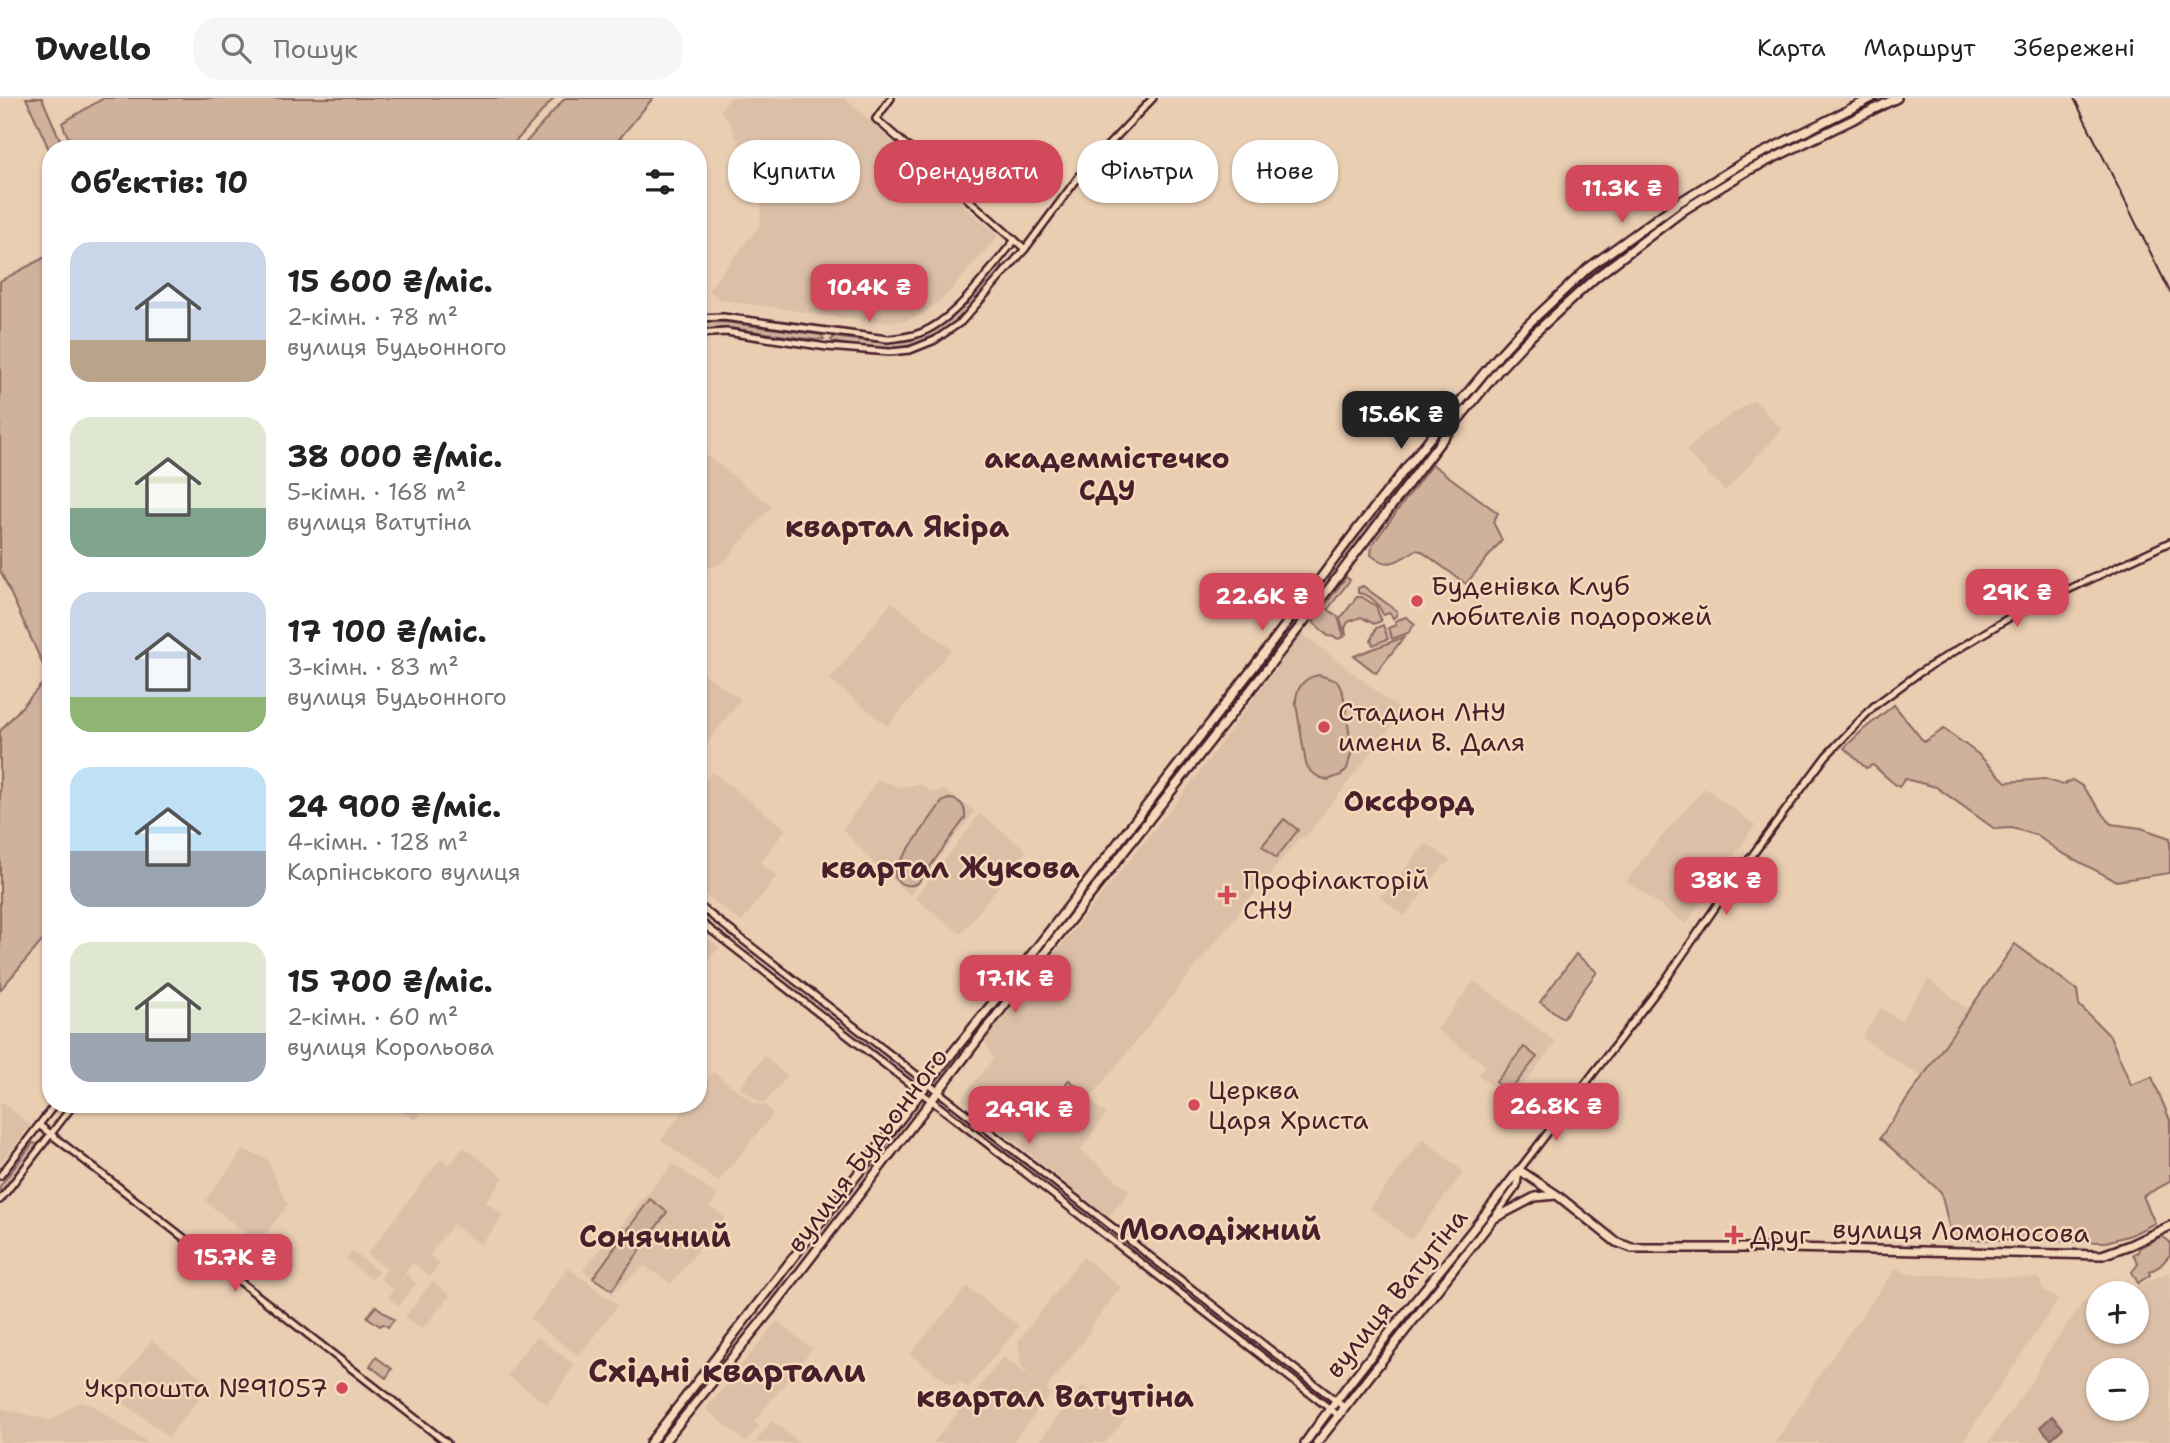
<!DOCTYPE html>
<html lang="uk">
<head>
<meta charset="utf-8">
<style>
  :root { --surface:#fff; --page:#f6f6f6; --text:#222; --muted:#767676; --line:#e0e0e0; --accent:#d1495b }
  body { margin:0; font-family:"Shantell Sans",sans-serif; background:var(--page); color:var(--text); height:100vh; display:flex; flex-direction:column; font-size:26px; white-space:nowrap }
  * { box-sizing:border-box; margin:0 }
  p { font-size:23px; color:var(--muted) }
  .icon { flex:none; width:38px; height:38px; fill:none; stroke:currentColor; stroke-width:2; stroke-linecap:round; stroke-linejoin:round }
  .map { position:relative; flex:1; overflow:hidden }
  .details { position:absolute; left:42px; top:42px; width:665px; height:973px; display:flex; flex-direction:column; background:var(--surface); border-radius:28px; box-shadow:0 2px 5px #0004 }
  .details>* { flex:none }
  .banner { position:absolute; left:728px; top:42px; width:665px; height:63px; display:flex; gap:14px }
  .tools { position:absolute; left:2086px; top:1183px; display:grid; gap:14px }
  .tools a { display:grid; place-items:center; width:63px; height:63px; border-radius:50%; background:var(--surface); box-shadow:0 2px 5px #0004; font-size:35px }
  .price { position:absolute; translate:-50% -60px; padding:0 16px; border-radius:14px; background:var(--accent); color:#fff; font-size:23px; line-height:46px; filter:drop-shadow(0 2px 4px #0008) }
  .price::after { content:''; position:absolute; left:50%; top:42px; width:21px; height:16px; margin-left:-10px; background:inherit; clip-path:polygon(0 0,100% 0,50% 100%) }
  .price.active { background:#222; color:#fff }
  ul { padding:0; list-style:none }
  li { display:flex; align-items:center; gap:21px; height:175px; padding:0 28px }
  li span { display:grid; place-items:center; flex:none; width:196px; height:140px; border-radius:21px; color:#555 }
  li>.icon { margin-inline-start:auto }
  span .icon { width:84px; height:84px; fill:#fffc; stroke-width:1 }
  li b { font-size:30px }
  h2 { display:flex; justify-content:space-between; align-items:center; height:84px; padding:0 28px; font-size:30px }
  .tag { padding:0 24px; border-radius:28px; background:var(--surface); box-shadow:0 2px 5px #0004; font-size:24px; line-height:63px }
  .tag.active { background:var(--accent); color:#fff }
  header { display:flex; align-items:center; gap:42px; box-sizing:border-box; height:98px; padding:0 35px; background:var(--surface); border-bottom:2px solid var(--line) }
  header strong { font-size:33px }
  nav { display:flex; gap:38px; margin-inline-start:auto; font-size:24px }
  .search { width:490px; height:63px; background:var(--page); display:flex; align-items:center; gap:18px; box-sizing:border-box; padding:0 24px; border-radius:28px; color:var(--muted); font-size:26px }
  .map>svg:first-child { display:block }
  .built { fill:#dcbfa7; fill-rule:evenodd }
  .green { fill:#cfb19c; stroke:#8c6864; stroke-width:2 }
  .water { fill:#ad8a7f; stroke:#855f5d; stroke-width:2 }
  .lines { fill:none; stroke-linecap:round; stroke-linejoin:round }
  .minor-casing { stroke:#4a1f2b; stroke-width:10 }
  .major-casing { stroke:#4a1f2b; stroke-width:12 }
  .minor { stroke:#f4d9bb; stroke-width:5 }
  .major { stroke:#f4d9bb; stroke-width:7 }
  .tram { stroke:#4a1f2b; stroke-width:2 }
  .poi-dot { fill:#d1495b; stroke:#f4d9bb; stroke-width:2.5 }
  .labels { text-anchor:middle; stroke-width:5; stroke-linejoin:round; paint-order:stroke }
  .poi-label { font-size:26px; fill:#4a1f2b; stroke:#f4d9bb; text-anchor:start }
  .street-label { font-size:26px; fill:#4a1f2b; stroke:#f4d9bb }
  .neighbourhood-label { font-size:28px; font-weight:bold; fill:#4a1f2b; stroke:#f4d9bb }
  .quarter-label { font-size:30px; font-weight:bold; fill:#4a1f2b; stroke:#f4d9bb }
  .district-label { font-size:33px; font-weight:bold; fill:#4a1f2b; stroke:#f4d9bb }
</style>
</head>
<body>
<header>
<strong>Dwello</strong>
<div class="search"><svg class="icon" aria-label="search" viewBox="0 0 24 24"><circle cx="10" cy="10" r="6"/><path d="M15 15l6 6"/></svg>Пошук</div>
<nav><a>Карта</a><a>Маршрут</a><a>Збережені</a></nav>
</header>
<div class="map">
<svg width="2170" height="1345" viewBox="0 0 2170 1345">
  <rect width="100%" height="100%" fill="#eaceb2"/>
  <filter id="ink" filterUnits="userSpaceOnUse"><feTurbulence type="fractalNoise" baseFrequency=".0143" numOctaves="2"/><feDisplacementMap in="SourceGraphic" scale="14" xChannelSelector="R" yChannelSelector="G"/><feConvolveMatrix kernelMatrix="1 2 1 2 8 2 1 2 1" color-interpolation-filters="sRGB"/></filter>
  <g filter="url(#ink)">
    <g class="built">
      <path d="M730,0h114l154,138 -53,61 -25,18 -15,6 -34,1 -150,-22 -13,-10 52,-65 2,-28 -33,-76 -9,-10z"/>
      <path d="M1754,302l28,30 -57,61 -39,-40 21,-20z"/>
      <path d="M698,351l74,57 -48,56 -26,10z"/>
      <path d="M892,504l59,47 -63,77 -58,-46z"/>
      <path d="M1302,535l101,79 -97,124 -8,3 -209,261 17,14 -26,36 50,41 -21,26 -148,-118 32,-40 -8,-19 204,-254z"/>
      <path d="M698,572l43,29 -38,50 -5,-3z"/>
      <path d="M712,674l74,57 -26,34 17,13 -36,46 -43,-33v-100z"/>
      <path d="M878,681l21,8 20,-3 13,8 12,-2 31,21 -65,84 -32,-27 -35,-39z"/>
      <path d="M1705,690l50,37 -69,99 -60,-43 29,-37z"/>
      <path d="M980,716l47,36 -66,84 -46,-36z"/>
      <path d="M1426,745l25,18 -9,6 -37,49 -26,-20 6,-3z"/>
      <path d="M698,833l21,16 -21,27z"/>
      <path d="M1928,881l42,31 -47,68 -61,-40 19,-30 20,13z"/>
      <path d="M1474,883l82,61 -45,58 -33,-25 7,-10 -48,-35z"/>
      <path d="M764,958l23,20 -21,26h-7l-19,-15z"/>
      <path d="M713,974l43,32 9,1 8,9 -55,68 -57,-42 27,-36h10v-13z"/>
      <path d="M0,1003l31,24 -31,39z"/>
      <path d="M394,1006h35l-14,17z"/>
      <path d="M1423,1040l41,34 -53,68 -41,-32z"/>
      <path d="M464,1049l40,31 -18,24 18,14 -23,29 -28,-21 -24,31 11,8 -10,13 -17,-13 -20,27 -13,-11 7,-10 -20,-15 74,-95 9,6z"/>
      <path d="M243,1052l23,8 22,47 -30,38 -53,-42z"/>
      <path d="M673,1066l45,32 -8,11 15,10 -54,67 -26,-18 -20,15 -13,13 -29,-24z"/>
      <path d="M352,1153l27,21 -7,8 -26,-21z"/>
      <path d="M1083,1159l38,30 -31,40 1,4 -45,58 5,5 -39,49h-79l70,-86 33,24 -14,-13 -4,-27z"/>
      <path d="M568,1170l50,37 -39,51 -49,-37z"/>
      <path d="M1896,1170l12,6 131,4 4,11 15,11 -96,143h-187l37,-55v-3z"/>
      <path d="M2170,1174v171h-182l47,-66 6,-15 44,-63 7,7 6,-3v29h39v-39h-17zM2098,1272h39v39h-39z"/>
      <path d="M406,1176l10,9 -17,23 -11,-9z"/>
      <path d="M433,1183l17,14 -28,35 -17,-13z"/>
      <path d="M967,1189l52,39 -51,62 -7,-5 -10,2 -41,-31z"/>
      <path d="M777,1223l35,28 -58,73 5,4 -13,16 -40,-33z"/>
      <path d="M536,1238l39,29 -28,39 -40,-29z"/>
      <path d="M152,1242l58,44 -41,53 -58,-44z"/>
      <path d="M1083,1288l42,33 -20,24h-68z"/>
      <path d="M80,1304l12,3 56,38h-148v-35l49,12 10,-4 10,-9z"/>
      <path d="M772,1323l28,22h-46z"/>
    </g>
    <g class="green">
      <path d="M26,0h16l22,51h-13v5z"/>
      <path d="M104,0h450l-45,51h-436l-11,-26z"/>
      <path d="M565,0h88l-42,51h-91z"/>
      <path d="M1875,2l3,2 -2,3 -79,38 -3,-1 -1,-2z"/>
      <path d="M1788,45l-1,5 -74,40 -4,-2z"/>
      <path d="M1638,136l2,4 -49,38 -3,-3z"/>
      <path d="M51,156v404l-7,9 -44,-97v-289z"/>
      <path d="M1002,168v5c-33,37 -60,76 -114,77 -18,1 -37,-3 -55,-6l-2,-2 3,-3c55,7 89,13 130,-32 11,-12 24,-30 38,-39z"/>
      <path d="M1586,176l3,4 -65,60 -73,86 -4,1 -1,-4 75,-86z"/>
      <path d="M724,224l97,13 3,4 -9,1 -84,-12 -33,1v-6z"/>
      <path d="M1429,347l2,4 -86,111 -4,-3z"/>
      <path d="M1432,366l66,49 -5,9 9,18 -36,44 -45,-33 -5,-1c-17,10 -27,20 -45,5l1,-10z"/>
      <path d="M1333,470l4,3 -74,97 -3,1 -1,-4z"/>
      <path d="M1346,479l4,3 -22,29 10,8 6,20 -6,2 -3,-2 -7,-1 -15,-14z"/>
      <path d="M1363,488l34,25 -1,5 -3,2 -3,-5 -7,2c-4,-11 -13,-21 -25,-22v-5z"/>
      <path d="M1357,499h5l14,9 5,15 -7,3 -13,-7 -13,5 -3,6 1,8 -6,-17z"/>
      <path d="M1406,519l9,7 -7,9 -16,6 -4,-11 8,-3 -1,-4z"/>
      <path d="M1383,527l5,14 -15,6 -2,-5 5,-12z"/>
      <path d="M1404,539l-28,36 -22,-17z"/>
      <path d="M1253,574l2,3 -93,119 -2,-2z"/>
      <path d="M51,576v257l-51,59v-259z"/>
      <path d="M1319,577l18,6 6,12 9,57 -5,19 -6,6 -13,5 -7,-2 -10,-6 -5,-8 -10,-60c-1,-15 8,-27 23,-29z"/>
      <path d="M1894,607l30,37 20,-13 34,25 28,28 39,-3 18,6 9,-5 10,6 29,38 30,4 29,10v35l-54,8 -56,-29 -24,-17 -24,-7 -17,1 -59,-42 -31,-8 -6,8c-10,-7 -17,-14 -26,-22l-7,3 -22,-20 19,-18z"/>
      <path d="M948,701c12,0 18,7 17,19l-47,65c-12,6 -27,0 -22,-16l46,-65z"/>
      <path d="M1284,721l14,11 -22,28 -14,-12z"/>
      <path d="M2015,846l62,46 2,15 31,31 21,49 21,-8 18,43v62l-27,14 12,27 -24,12 -25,7 -154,-3 -11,-47 -61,-54z"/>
      <path d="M1576,856l21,18 -34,46 -23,-16z"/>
      <path d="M1524,949l13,10 -28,35 -13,-10z"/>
      <path d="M1069,982l14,11 -15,19 -14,-11z"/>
      <path d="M33,1045l4,1v4l-37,47v-9z"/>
      <path d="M650,1101l17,13 -55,78 -19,-12z"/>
      <path d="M2162,1138l8,6v13l-10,11 -11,6 1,3 -12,8 -6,-11 6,-8 -5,-10 5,-2 1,-4z"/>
      <path d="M376,1208l18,14 -6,7 -5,-3 -3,2 -13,-9z"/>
      <path d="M376,1259l16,12 -6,9 -16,-12z"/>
    </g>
    <path class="water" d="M2052,1318l11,12 -12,11 -11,-12z"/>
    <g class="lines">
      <g class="minor-casing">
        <g id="minor">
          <path d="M891,0l-15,21 149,130"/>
          <path d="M698,220l25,-1 164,22c11,-1 23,-2 33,-6 36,-13 70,-64 95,-93"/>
          <path d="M698,236l28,-2 101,15 63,5 20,-2 25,-10 26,-18 64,-73 55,-74 73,-77"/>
          <path d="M698,807l646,502"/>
          <path d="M698,822l640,495"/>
          <path d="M39,1027l408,318"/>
          <path d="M0,1078l55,-72"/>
          <path d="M0,1102l74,-96"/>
          <path d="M1495,1118l22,-30 2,-16 147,-191 73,-106 87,-117 48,-50 45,-33 93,-57 158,-74"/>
        </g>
      </g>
      <g class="major-casing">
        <g id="major">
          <path d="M650,1345l278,-360 93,-115 232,-300 102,-136 79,-99 65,-78 22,-24 67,-63 90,-65 66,-41 128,-64"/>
          <path d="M663,1345l107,-132 256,-334 279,-357 136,-179 57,-70 29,-31 69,-63 88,-67 63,-39 150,-73"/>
          <path d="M1305,1345c67,-94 145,-181 214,-273l38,25 59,47 16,6h156l314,7 28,-10 40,-19"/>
          <path d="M1317,1345l176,-224 42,-22 21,-2"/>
        </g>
      </g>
      <use href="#minor" class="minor"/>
      <use href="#major" class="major"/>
      <path class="tram" d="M2074,0l96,194"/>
    </g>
  </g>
  <g class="poi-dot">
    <circle cx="1417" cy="503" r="7"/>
    <circle cx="1324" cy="629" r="7"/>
    <path d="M1223.5 786.5h7v7h7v7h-7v7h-7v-7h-7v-7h7z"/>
    <circle cx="1194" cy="1007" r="7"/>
    <path d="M1730.5 1126.5h7v7h7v7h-7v7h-7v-7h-7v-7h7z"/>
    <circle cx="342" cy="1290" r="7"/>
  </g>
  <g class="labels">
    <g class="poi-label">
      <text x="1431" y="497">Буденівка Клуб<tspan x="1431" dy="30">любителів подорожей</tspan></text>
      <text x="1338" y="623">Стадион ЛНУ<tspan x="1338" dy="30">имени В. Даля</tspan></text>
      <text x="1243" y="791">Профілакторій<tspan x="1243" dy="30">СНУ</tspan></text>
      <text x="1208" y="1001">Церква<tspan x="1208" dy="30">Царя Христа</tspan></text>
      <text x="1750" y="1146">Друг</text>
      <text x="328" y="1299" text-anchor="end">Укрпошта №91057</text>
    </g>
    <g class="street-label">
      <text transform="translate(867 1052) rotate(-53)" y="9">вулиця Будьонного</text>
      <text transform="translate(1961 1133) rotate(1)" y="9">вулиця Ломоносова</text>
      <text transform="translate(1396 1195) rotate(-51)" y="9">вулиця Ватутіна</text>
    </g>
    <g class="neighbourhood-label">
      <text x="1107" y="370">академмістечко<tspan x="1107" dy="32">СДУ</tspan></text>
      <text x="1409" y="713">Оксфорд</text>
    </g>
    <g class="quarter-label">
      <text x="897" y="439">квартал Якіра</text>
      <text x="950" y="780">квартал Жукова</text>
      <text x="1220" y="1142">Молодіжний</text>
      <text x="655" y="1149">Сонячний</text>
      <text x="1055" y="1309">квартал Ватутіна</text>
    </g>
    <g class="district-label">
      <text x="727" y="1284">Східні квартали</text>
    </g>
  </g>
</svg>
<div class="tools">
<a>+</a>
<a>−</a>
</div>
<b class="price" style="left:1622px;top:127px">11.3K ₴</b>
<b class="price" style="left:869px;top:226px">10.4K ₴</b>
<b class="price active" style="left:1401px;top:353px">15.6K ₴</b>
<b class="price" style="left:2017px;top:531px">29K ₴</b>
<b class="price" style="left:1262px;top:535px">22.6K ₴</b>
<b class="price" style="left:1726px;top:819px">38K ₴</b>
<b class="price" style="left:1015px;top:917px">17.1K ₴</b>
<b class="price" style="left:1556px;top:1045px">26.8K ₴</b>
<b class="price" style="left:1029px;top:1048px">24.9K ₴</b>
<b class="price" style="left:235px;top:1196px">15.7K ₴</b>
<div class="banner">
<a class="tag">Купити</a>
<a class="tag active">Орендувати</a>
<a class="tag">Фільтри</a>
<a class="tag">Нове</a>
</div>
<section class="details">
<h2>Об’єктів: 10<svg class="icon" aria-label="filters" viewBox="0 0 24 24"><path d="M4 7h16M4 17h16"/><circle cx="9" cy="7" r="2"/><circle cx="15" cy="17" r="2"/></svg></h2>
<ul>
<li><span style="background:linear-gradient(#c9d6e8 70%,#b9a48a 0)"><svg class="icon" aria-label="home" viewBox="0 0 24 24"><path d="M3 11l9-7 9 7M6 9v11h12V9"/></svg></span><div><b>15 600 ₴/міс.</b><p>2-кімн. · 78 m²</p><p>вулиця Будьонного</p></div></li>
<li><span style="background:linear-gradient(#dfe7d0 65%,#7fa58c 0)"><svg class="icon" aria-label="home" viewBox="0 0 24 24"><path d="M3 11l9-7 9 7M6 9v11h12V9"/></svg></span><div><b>38 000 ₴/міс.</b><p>5-кімн. · 168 m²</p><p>вулиця Ватутіна</p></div></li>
<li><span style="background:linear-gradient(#c9d6e8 75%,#8fb573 0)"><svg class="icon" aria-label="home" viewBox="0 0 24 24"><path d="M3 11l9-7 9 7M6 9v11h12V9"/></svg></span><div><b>17 100 ₴/міс.</b><p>3-кімн. · 83 m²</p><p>вулиця Будьонного</p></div></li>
<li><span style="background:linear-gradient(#bfe0f5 60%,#9aa5b1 0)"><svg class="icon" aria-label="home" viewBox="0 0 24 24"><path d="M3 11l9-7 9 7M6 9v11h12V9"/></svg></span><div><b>24 900 ₴/міс.</b><p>4-кімн. · 128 m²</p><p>Карпінського вулиця</p></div></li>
<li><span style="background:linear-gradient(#dfe7d0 65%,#9aa5b1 0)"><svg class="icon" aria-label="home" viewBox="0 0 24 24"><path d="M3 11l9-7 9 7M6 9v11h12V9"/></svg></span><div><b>15 700 ₴/міс.</b><p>2-кімн. · 60 m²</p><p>вулиця Корольова</p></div></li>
</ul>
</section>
</div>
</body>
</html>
